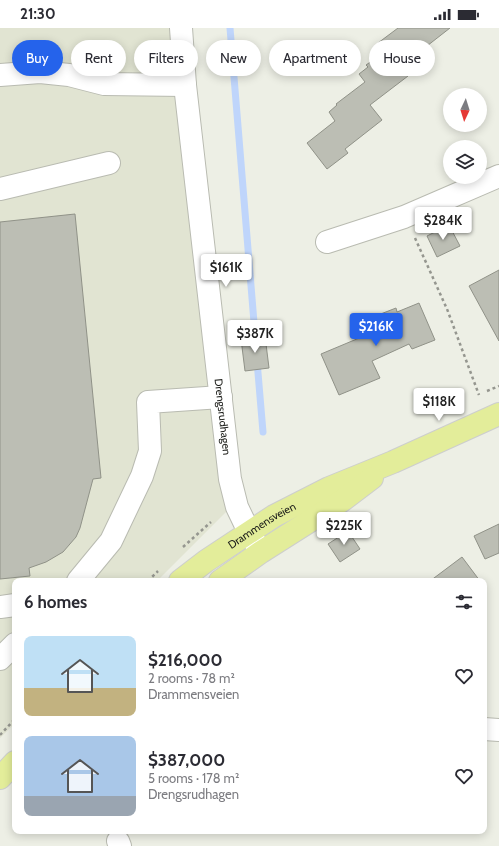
<!DOCTYPE html>
<html lang="en">
<head>
<meta charset="utf-8">
<style>
  :root { --surface:#fff; --page:#f2f2f3; --text:#2b2b33; --muted:#7c7c81; --accent:#2563eb }
  body { margin:0; font-family:Cabin,sans-serif; background:var(--page); color:var(--text); height:100vh; display:flex; flex-direction:column; font-size:15px; white-space:nowrap }
  * { box-sizing:border-box; margin:0 }
  p { font-size:13px; color:var(--muted) }
  .icon { flex:none; width:22px; height:22px; fill:none; stroke:currentColor; stroke-width:2; stroke-linecap:round; stroke-linejoin:round }
  .map { position:relative; flex:1; overflow:hidden }
  .side { position:absolute; left:12px; top:550px; width:475px; height:256px; display:flex; flex-direction:column; background:var(--surface); border-radius:8px; box-shadow:0 2px 10px #0003 }
  .side>* { flex:none }
  .hud { position:absolute; left:12px; top:12px; width:475px; height:36px; display:flex; gap:8px }
  .needle { width:26px; rotate:184deg }
  .buttons { position:absolute; left:443px; top:60px; display:grid; gap:8px }
  .buttons a { display:grid; place-items:center; width:44px; height:44px; border-radius:50%; background:var(--surface); box-shadow:0 2px 10px #0003; font-size:20px }
  .price { position:absolute; translate:-50% -34px; padding:0 9px; border-radius:4px; background:#fff; color:#222; font-size:13px; line-height:26px; filter:drop-shadow(0 1px 2px #0008) }
  .price::after { content:''; position:absolute; left:50%; top:24px; width:12px; height:9px; margin-left:-6px; background:inherit; clip-path:polygon(0 0,100% 0,50% 100%) }
  .price.current { background:var(--accent); color:#fff }
  ul { padding:0; list-style:none }
  li { display:flex; align-items:center; gap:12px; height:100px; padding:0 12px }
  li span { display:grid; place-items:center; flex:none; width:112px; height:80px; border-radius:8px; color:#555 }
  li>.icon { margin-inline-start:auto }
  span .icon { width:48px; height:48px; fill:#fffc; stroke-width:1 }
  li b { font-size:17px }
  h2 { display:flex; justify-content:space-between; align-items:center; height:48px; padding:0 12px; font-size:17px }
  .chip { padding:0 14px; border-radius:18px; background:var(--surface); box-shadow:0 2px 10px #0003; font-size:14px; line-height:36px }
  .chip.current { background:var(--accent); color:#fff }
  .status { display:flex; justify-content:space-between; align-items:center; height:28px; padding:0 20px; background:var(--surface); direction:ltr }
  .status svg { height:11px; fill:currentColor }
  .map>svg:first-child { display:block }
  .built { fill:#e1e4d2 }
  .lines { fill:none; stroke-linecap:round; stroke-linejoin:round }
  .stream { stroke:#bfd5fb; stroke-width:7 }
  .building { fill:#bcbeb4; stroke:#909288 }
  .minor-casing { stroke:#b9bbb1; stroke-width:24 }
  .major-casing { stroke:#cdcecd; stroke-width:24 }
  .path { stroke:#95968f; stroke-width:2.5; stroke-dasharray:3 3; stroke-linecap:butt }
  .minor { stroke:#fff; stroke-width:22 }
  .major { stroke:#e3ed9a; stroke-width:22 }
  .labels { text-anchor:middle; stroke-width:3; stroke-linejoin:round; paint-order:stroke }
  .street-label { font-size:11px; fill:#1d1e1a; stroke:#edefe5 }
</style>
</head>
<body>
<div class="status"><b>21:30</b><svg viewBox="0 0 49 12"><path d="M0 12V9h3v3zM5 12V6h3v6zM10 12V3h3v9zM15 12V0h3v12zM26 1h20v11H26zM47 4h2v5h-2z"/></svg></div>
<div class="map">
<svg width="499" height="818" viewBox="0 0 499 818">
  <rect width="100%" height="100%" fill="#edefe5"/>
  <path class="built" d="M0,0h174l63,473 -80,80h-142v142l-15,15z"/>
  <g class="lines">
    <g class="stream">
      <path d="M230,0l26,319"/>
      <path d="M257,333l6,71"/>
    </g>
  </g>
  <g class="building">
    <path d="M398,0h52l-50,39 8,9 -38,29 12,15 -37,29 3,4 -21,16 -20,-26 28,-22 -6,-9 8,-7 -1,-1 29,-22 -6,-8 9,-7 -2,-2 19,-13 -7,-9z"/>
    <path d="M75,186l26,264 -8,1 -13,49 -4,9 -13,15 -17,10 -17,6 1,8 -30,3v-357z"/>
    <path d="M449,197l11,21 -23,11 -10,-21z"/>
    <path d="M499,242v71l-30,-55z"/>
    <path d="M419,275l16,37 -23,9 -3,-5 -37,17 8,17 -41,17 -18,-41 43,-18 -4,-9 15,-6 -2,-4 23,-9 1,4z"/>
    <path d="M265,308l4,32 -24,3 -4,-32z"/>
    <path d="M499,496v29l-14,6 -11,-23z"/>
    <path d="M348,503l12,18 -20,13 -12,-18z"/>
    <path d="M462,529l18,24h-50z"/>
  </g>
  <g class="lines">
    <g class="minor-casing">
      <g id="minor">
        <path id="s1" d="M181,0l4,57 45,394 7,28 12,25 10,17"/>
        <path d="M0,47l40,-3 29,3 35,9 81,1"/>
        <path d="M0,161l109,-26"/>
        <path d="M327,214l77,-25 95,-41"/>
        <path d="M78,553l33,-40 31,-65 8,-25 -2,-49 73,-5"/>
        <path d="M0,579l15,-2"/>
        <path d="M0,631l15,-15"/>
        <path d="M484,701l15,1"/>
        <path d="M118,813l2,5"/>
      </g>
    </g>
    <g class="major-casing">
      <g id="major">
        <path id="s2" d="M180,553l26,-20 68,-45 55,-28 64,-26 106,-48"/>
        <path d="M220,553l41,-29 82,-52 29,-22"/>
        <path d="M0,750l15,-16"/>
      </g>
    </g>
    <g class="path">
      <path d="M415,210l32,71 32,86"/>
      <path d="M487,363l12,-5"/>
      <path d="M183,519l28,-25"/>
      <path d="M148,553l10,-10"/>
      <path d="M0,707l15,-16"/>
    </g>
    <use href="#minor" class="minor"/>
    <use href="#major" class="major"/>
  </g>
  <g class="labels">
    <g class="street-label">
      <text dy="4" stroke="none"><textPath href="#s1" startOffset="391">Drengsrudhagen</textPath></text>
      <text dy="4" stroke="none"><textPath href="#s2" startOffset="99">Drammensveien</textPath></text>
    </g>
  </g>
</svg>
<div class="buttons">
<a><svg class="needle" viewBox="-14 -14 28 28"><path d="M0-13l5 13h-10z" fill="#e53935"/><path d="M0 13l5-13h-10z" fill="#7c7c81"/></svg></a>
<a><svg class="icon" aria-label="layers" viewBox="0 0 24 24"><path d="M12 4l9 5-9 5-9-5zM3 14l9 5 9-5"/></svg></a>
</div>
<b class="price" style="left:443px;top:213px">$284K</b>
<b class="price" style="left:226px;top:260px">$161K</b>
<b class="price current" style="left:376px;top:319px">$216K</b>
<b class="price" style="left:255px;top:326px">$387K</b>
<b class="price" style="left:439px;top:394px">$118K</b>
<b class="price" style="left:344px;top:518px">$225K</b>
<div class="hud">
<a class="chip current">Buy</a>
<a class="chip">Rent</a>
<a class="chip">Filters</a>
<a class="chip">New</a>
<a class="chip">Apartment</a>
<a class="chip">House</a>
</div>
<section class="side">
<h2>6 homes<svg class="icon" aria-label="filters" viewBox="0 0 24 24"><path d="M4 7h16M4 17h16"/><circle cx="9" cy="7" r="2"/><circle cx="15" cy="17" r="2"/></svg></h2>
<ul>
<li><span style="background:linear-gradient(#bfe0f5 65%,#c2b280 0)"><svg class="icon" aria-label="home" viewBox="0 0 24 24"><path d="M3 11l9-7 9 7M6 9v11h12V9"/></svg></span><div><b>$216,000</b><p>2 rooms · 78 m²</p><p>Drammensveien</p></div><svg class="icon" aria-label="heart" viewBox="0 0 24 24"><path d="M12 20l-8-8c-3-5 5-10 8-4 3-6 11-1 8 4z"/></svg></li>
<li><span style="background:linear-gradient(#a9c7e8 75%,#9aa5b1 0)"><svg class="icon" aria-label="home" viewBox="0 0 24 24"><path d="M3 11l9-7 9 7M6 9v11h12V9"/></svg></span><div><b>$387,000</b><p>5 rooms · 178 m²</p><p>Drengsrudhagen</p></div><svg class="icon" aria-label="heart" viewBox="0 0 24 24"><path d="M12 20l-8-8c-3-5 5-10 8-4 3-6 11-1 8 4z"/></svg></li>
</ul>
</section>
</div>
</body>
</html>
